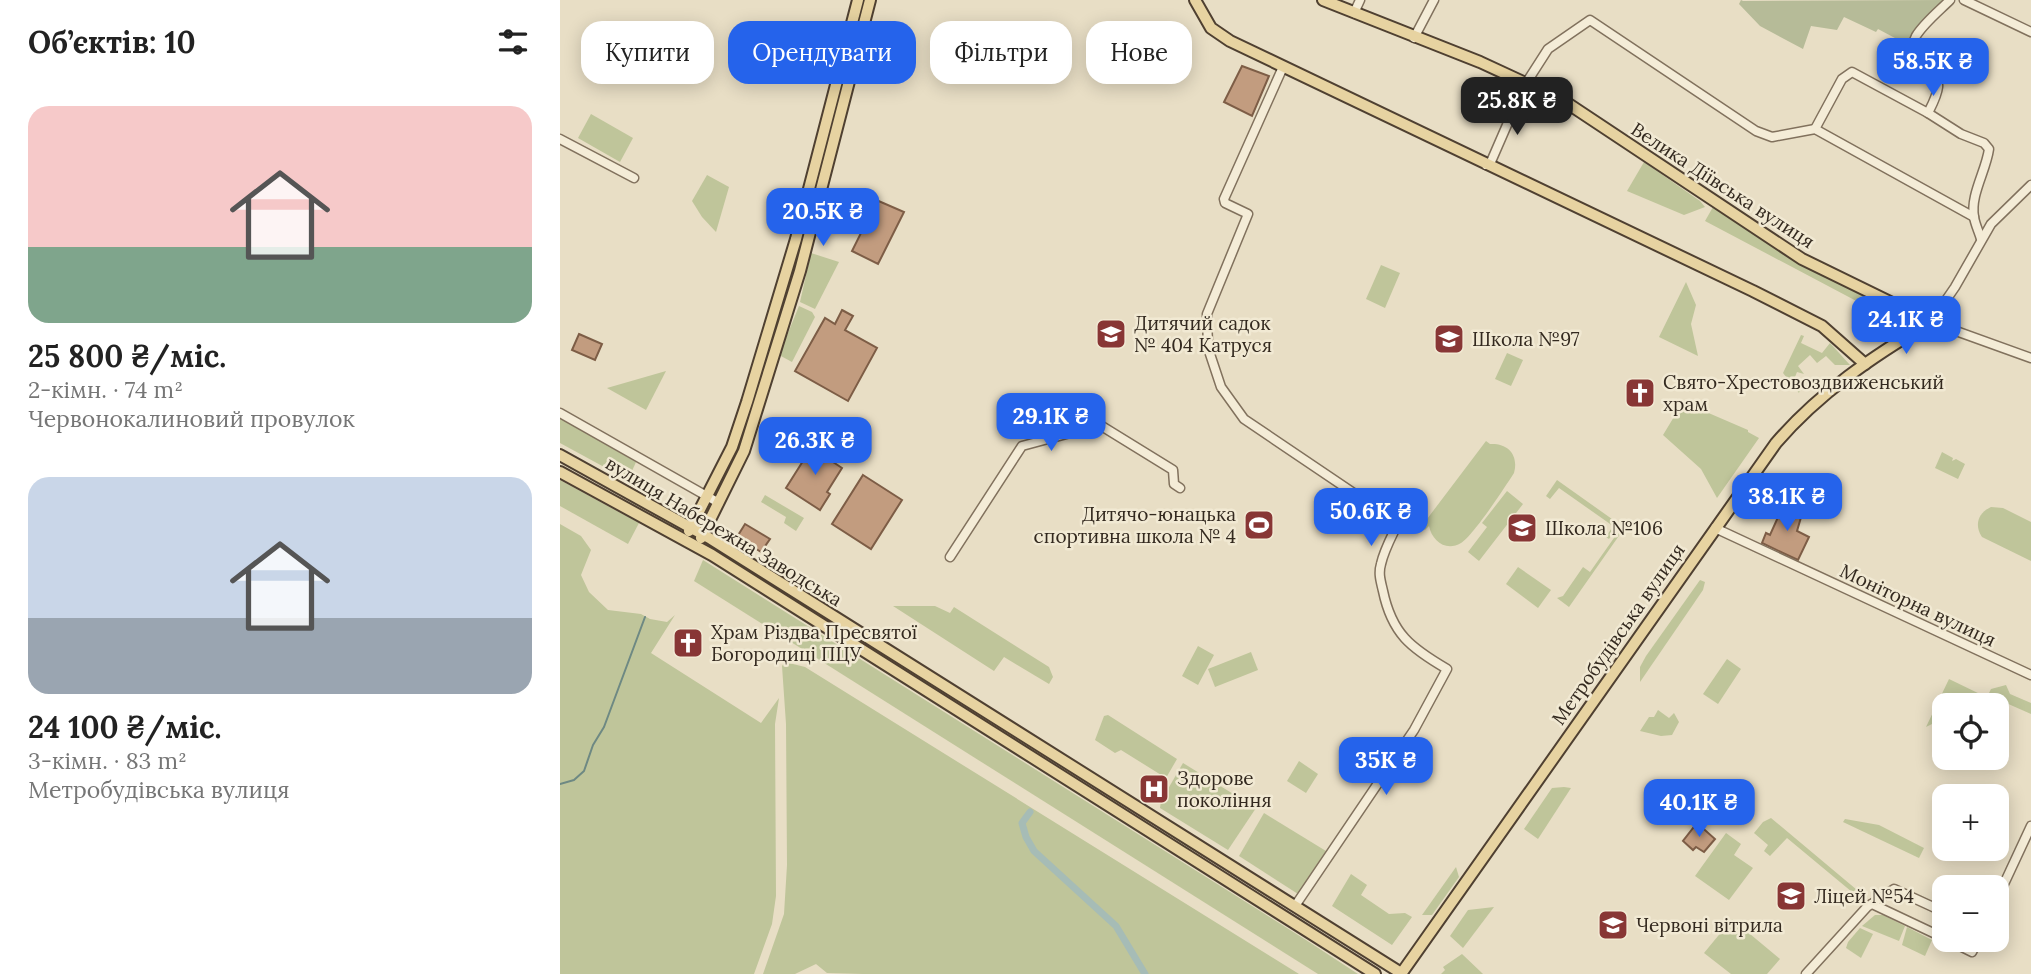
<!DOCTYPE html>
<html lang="uk">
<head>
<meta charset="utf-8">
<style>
  :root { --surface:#fff; --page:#f6f6f6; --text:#222; --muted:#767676; --accent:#2563eb }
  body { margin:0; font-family:Lora,serif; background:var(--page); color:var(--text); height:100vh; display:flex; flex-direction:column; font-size:26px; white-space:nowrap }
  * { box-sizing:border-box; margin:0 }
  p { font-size:23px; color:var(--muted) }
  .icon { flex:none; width:38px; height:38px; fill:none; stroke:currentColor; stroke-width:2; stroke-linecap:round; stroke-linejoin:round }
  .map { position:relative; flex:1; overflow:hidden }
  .panel { display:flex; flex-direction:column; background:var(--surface); width:560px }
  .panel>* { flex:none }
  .top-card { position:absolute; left:21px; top:21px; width:665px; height:63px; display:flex; gap:14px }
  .fabs { position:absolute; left:1372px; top:693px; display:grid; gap:14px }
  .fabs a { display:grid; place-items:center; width:77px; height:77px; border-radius:14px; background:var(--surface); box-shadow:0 4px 18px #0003; font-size:35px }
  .price { position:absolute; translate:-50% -60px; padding:0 16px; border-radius:14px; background:var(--accent); color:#fff; font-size:23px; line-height:46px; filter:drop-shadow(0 2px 4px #0008) }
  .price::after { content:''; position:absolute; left:50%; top:42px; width:21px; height:16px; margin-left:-10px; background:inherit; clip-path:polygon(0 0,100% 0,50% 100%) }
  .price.selected { background:#222; color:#fff }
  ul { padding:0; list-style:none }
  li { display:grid; align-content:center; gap:14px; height:371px; padding:0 28px }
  li span { display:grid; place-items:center; height:217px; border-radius:21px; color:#555 }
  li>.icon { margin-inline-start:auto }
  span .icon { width:126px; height:126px; fill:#fffc; stroke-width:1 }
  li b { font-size:30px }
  h2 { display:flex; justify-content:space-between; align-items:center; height:84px; padding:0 28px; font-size:30px }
  .tag { padding:0 24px; border-radius:21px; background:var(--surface); box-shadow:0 4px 18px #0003; font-size:24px; line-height:63px }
  .tag.selected { background:var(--accent); color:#fff }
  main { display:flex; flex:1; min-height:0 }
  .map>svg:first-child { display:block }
  .green { fill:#bfc59a }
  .cemetery { fill:#b6bb98 }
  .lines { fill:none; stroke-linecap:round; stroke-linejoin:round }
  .stream { stroke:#6e8983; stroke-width:2 }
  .canal { stroke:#a6bcb6; stroke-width:7 }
  .building { fill:#c29c7f; stroke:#7d5d46; stroke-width:2 }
  .minor-casing { stroke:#81715d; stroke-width:11 }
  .major-casing { stroke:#4f4031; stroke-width:14 }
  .minor { stroke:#f4ecd7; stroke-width:8 }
  .major { stroke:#e7d3a1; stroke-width:10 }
  .labels { text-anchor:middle; stroke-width:5; stroke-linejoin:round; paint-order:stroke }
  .street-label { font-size:19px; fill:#33291f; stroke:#f1e9d3 }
  .poi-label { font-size:19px; fill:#33291f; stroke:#f1e9d3; text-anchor:start }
</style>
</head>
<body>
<main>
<section class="panel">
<h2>Об’єктів: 10<svg class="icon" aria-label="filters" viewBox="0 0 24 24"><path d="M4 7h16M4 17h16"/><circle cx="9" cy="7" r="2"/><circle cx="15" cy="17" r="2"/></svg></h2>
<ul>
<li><span style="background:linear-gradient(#f6c9c9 65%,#7fa58c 0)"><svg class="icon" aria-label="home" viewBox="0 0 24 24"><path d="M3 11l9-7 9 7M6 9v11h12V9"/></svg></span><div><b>25 800 ₴/міс.</b><p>2-кімн. · 74 m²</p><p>Червонокалиновий провулок</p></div></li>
<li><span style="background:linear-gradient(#c9d6e8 65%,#9aa5b1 0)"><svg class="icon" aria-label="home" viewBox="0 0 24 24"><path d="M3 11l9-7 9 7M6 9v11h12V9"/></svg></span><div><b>24 100 ₴/міс.</b><p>3-кімн. · 83 m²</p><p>Метробудівська вулиця</p></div></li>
</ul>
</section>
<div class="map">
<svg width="1471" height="974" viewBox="0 0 1471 974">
  <rect width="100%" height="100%" fill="#e8dec5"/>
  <g class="green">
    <path d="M31,114l42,24 -13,24 -42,-24z"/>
    <path d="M1084,162l56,39 5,6 -21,8 -57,-24z"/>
    <path d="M147,175l22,12 -13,45 -14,-15 -10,-16z"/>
    <path d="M1153,207l87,56 67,33 -5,8 -157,-83z"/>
    <path d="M251,253l28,9 -24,47 -15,-7z"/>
    <path d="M821,265l19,8 -15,35 -19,-9z"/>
    <path d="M1126,282l10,23 -5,19 7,32 -39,-19z"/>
    <path d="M239,306l13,6 3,5 -23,45 -13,-7z"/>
    <path d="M1241,335l3,1 -3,7 21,10 8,-10 20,22h-15l-9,-9 -9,7 -7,-8 -12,11 6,8 -7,-2 -2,5 7,6 -3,10 -16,-20z"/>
    <path d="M947,353l16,7 -12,26 -16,-7z"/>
    <path d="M106,371l-20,39 -39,-22z"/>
    <path d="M1123,402l65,28v2l11,6 -42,60 -16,-29 -38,-34z"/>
    <path d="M0,418l76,44 -8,18 -68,-37z"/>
    <path d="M926,441l4,3c18,-1 29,11 24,29 -9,14 -41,63 -53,70 -15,9 -29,-2 -32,-17l-4,4 -4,-3z"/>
    <path d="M1382,452l11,6 -1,3 4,-2 9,5 -7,15 -23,-11z"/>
    <path d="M0,480l79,43 -11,21 -68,-38z"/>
    <path d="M997,480l62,44 -10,15 -3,-2 7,-11 -54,-38 -9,11 -4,-3z"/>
    <path d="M947,491l16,13 -44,57 -11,-9 19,-25 -5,-4z"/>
    <path d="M205,495l39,23 -8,13 -12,-8 2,-6 -25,-15z"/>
    <path d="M1431,507l12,1 28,14v39l-49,-24c-8,-12 -4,-24 9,-30z"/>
    <path d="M0,524l21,12 10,14 -10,25 8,17 19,18 33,4 9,5 17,3 8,-7 -24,38 110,70 18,-25 -4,26 1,172 -4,28 -18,50h-194z"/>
    <path d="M1061,528l2,2 -54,77 -12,-9 6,-2 20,-29 7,5z"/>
    <path d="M143,560l603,380 52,34h-40l-624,-393z"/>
    <path d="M958,567l33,23 -13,18 -32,-24z"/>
    <path d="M1140,580l5,2 -2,8 -63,92v-15l6,-11z"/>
    <path d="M333,606h42l15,7 4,-6 95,60 4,10 -4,7 -45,-27 -10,14z"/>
    <path d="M638,646l16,9 -16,30 -16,-9z"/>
    <path d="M691,652l7,18 -43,17 -7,-18z"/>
    <path d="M1167,659l14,10 -23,35 -15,-10z"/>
    <path d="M225,662l20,5 494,307h-436l-36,-1 -11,-9 -21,10h-32l21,-60 3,-49 -1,-141 -4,-58z"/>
    <path d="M1389,679l33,16 -5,10h-33v22l-10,-4 -8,4z"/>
    <path d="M1446,685l4,9 21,9v11l-43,-19 3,-6z"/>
    <path d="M1098,710l11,8 5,-5 5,9 -7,13 -11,1 -21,-5 9,-14h5z"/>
    <path d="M548,715l69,44 -11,19 -45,-28 -6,3 -20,-13 9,-24z"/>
    <path d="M739,761l19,13 -12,19 -19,-12z"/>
    <path d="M623,763l73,45 -28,42 -68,-42 1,-7z"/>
    <path d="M1004,787l7,1 -33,51 -14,-10 28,-41z"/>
    <path d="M704,813l62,38 -28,43 -59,-38z"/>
    <path d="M1211,818l92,77 -11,-3 -65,-54 -17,18 -6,-5 4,-6 -14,-12 9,-11z"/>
    <path d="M1285,819l34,6 45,23 -5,10 -76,-36z"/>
    <path d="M1166,833l15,11 -7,11 19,13 -24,32 -34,-24z"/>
    <path d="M896,867l3,10 -27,38h-10z"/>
    <path d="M791,874l16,11 -6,10 28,19 16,-1 7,4 -20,28 -60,-39z"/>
    <path d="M934,907l-31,41 -13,-12 18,-26z"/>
    <path d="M1315,915h8l22,11 -6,15 -37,-15z"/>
    <path d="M1172,919l48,40 -13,15h-36l-27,-21z"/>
    <path d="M1347,927l25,13 -7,16 -23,-11z"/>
    <path d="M1300,928l13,6 -12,24 -15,-10 2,-6z"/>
    <path d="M902,954l20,19 1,1h-42l4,-4 -2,-3z"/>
  </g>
  <path class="cemetery" d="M1181,0l2,1 204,-1 -39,45 -30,-16 -2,3 -32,-15 -7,13 -26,-4 -8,23 -43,-23 -21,-22z"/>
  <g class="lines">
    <path class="stream" d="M0,784l14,-4 10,-9 9,-26 11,-18 41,-110"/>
    <path class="canal" d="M470,812l-8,11 4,14 8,14 82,75 29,48"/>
  </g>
  <g class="building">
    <path d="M682,66l27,10 -17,40 -28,-14z"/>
    <path d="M307,196l37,16 -26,52 -26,-13 16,-32 -5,-16z"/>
    <path d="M282,310l11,6 -8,14 32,18 -29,53 -53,-30 30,-53 10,6z"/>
    <path d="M19,334l23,10 -7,16 -23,-10z"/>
    <path d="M255,442l13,8 -4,6 18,12 -15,24 3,2 -10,16 -34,-22z"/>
    <path d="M303,475l39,25 -31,49 -39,-25z"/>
    <path d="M1225,502l17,12 -5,17 12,6 -11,23 -36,-17 4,-10 4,2 9,-20 -3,-2z"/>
    <path d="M185,524l25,15 -9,13 -24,-15z"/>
    <circle cx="128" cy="642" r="8"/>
    <path d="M1137,823l18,16 -11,13 -8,-5 -3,3 -10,-9z"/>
  </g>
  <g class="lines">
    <g class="minor-casing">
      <g id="minor">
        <path d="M1404,0l67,32"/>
        <path d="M794,13l6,-13"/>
        <path d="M854,38l20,-38"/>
        <path d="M723,67l-59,132 1,4 23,11 -41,100 1,34 13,39 23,32 154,104c-6,13 -14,27 -17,41 -3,10 0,18 2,27 9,43 28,57 64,78l-33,61 -119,176"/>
        <path d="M1368,113c4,-8 9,-17 10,-26 2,-20 -34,-30 -22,-51 8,-13 23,-25 34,-36"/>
        <path d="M1255,129l27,-50 10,-7 76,41 33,21 23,9 5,6c-3,22 -19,46 -15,68 1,7 5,15 7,22"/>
        <path d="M0,139l74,39"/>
        <path d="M926,165l4,-1 33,-76 25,-39 42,-29 166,111 16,6 43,-8 159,88"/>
        <path d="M1471,185l-40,39 -36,63 -24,35 100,36"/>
        <path d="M0,413l159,90"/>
        <path d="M1155,528l316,147"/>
        <path d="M390,557l72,-111 78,-21 73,45 1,14 6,4"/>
        <path d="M1437,899l34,-73"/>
        <path d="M1312,904l72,34"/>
        <path d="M1388,940l24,12 6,-12"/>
        <path d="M1246,974l61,-67 27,-18 50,23"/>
      </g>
    </g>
    <g class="major-casing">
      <g id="major">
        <path d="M635,0l16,28 19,13 523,250 69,35 43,38"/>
        <path d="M763,0l157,62 84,39 238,158 129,63"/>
        <path d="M0,455l151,84 690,434"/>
        <path d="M0,472l152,83 663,419"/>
        <path d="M129,531l43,-84 15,-45 49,-163 62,-239"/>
        <path d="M141,538l43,-87 56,-180 70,-271"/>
        <path d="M841,974l375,-531c43,-50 97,-87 155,-121"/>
      </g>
    </g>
    <use href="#minor" class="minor"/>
    <use href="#major" class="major"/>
  </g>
  <defs>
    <g id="school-square" transform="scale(1.575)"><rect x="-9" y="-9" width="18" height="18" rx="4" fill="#883635" stroke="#f1e9d3"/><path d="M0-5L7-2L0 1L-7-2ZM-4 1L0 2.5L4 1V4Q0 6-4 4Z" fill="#fff"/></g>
    <g id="church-square" transform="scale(1.575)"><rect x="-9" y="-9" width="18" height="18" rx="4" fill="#883635" stroke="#f1e9d3"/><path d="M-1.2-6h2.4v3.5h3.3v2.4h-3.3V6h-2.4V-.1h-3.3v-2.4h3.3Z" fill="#fff"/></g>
    <g id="stadium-square" transform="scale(1.575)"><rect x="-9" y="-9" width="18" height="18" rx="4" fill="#883635" stroke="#f1e9d3"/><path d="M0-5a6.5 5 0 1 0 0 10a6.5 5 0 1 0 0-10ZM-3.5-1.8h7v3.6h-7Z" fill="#fff"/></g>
    <g id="hospital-square" transform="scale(1.575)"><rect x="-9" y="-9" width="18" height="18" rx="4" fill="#883635" stroke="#f1e9d3"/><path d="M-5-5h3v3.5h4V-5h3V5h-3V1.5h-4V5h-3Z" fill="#fff"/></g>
  </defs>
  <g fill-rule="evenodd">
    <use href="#school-square" x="551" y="334"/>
    <use href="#school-square" x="889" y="339"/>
    <use href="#church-square" x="1080" y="393"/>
    <use href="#stadium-square" x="699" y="525"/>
    <use href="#school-square" x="962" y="528"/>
    <use href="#church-square" x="128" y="643"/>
    <use href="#hospital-square" x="594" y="789"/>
    <use href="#school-square" x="1231" y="896"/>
    <use href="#school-square" x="1053" y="925"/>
  </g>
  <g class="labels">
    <g class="street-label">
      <text transform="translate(1163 185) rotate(33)" y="7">Велика Діївська вулиця</text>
      <text transform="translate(164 531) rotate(31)" y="7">вулиця Набережна Заводська</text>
      <text transform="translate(1358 605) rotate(25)" y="7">Моніторна вулиця</text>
      <text transform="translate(1058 634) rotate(-55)" y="7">Метробудівська вулиця</text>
    </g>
    <g class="poi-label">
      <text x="574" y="330">Дитячий садок<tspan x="574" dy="22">№ 404 Катруся</tspan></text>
      <text x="912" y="346">Школа №97</text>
      <text x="1103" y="389">Свято-Хрестовоздвиженський<tspan x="1103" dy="22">храм</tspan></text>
      <text x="676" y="521" text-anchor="end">Дитячо-юнацька<tspan x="676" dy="22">спортивна школа № 4</tspan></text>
      <text x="985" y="535">Школа №106</text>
      <text x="151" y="639">Храм Різдва Пресвятої<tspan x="151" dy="22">Богородиці ПЦУ</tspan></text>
      <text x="617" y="785">Здорове<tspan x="617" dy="22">покоління</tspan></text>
      <text x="1254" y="903">Ліцей №54</text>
      <text x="1076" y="932">Червоні вітрила</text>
    </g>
  </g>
</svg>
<div class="fabs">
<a><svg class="icon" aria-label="locate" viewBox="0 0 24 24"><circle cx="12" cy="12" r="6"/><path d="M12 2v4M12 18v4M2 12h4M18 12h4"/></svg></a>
<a>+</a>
<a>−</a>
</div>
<b class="price" style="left:1373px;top:98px">58.5K ₴</b>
<b class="price selected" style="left:957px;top:137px">25.8K ₴</b>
<b class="price" style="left:263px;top:248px">20.5K ₴</b>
<b class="price" style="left:1346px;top:356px">24.1K ₴</b>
<b class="price" style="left:491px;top:453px">29.1K ₴</b>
<b class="price" style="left:255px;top:477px">26.3K ₴</b>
<b class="price" style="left:1227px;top:533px">38.1K ₴</b>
<b class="price" style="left:811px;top:548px">50.6K ₴</b>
<b class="price" style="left:826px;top:797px">35K ₴</b>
<b class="price" style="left:1139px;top:839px">40.1K ₴</b>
<div class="top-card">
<a class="tag">Купити</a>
<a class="tag selected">Орендувати</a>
<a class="tag">Фільтри</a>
<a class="tag">Нове</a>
</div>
</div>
</main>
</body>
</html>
